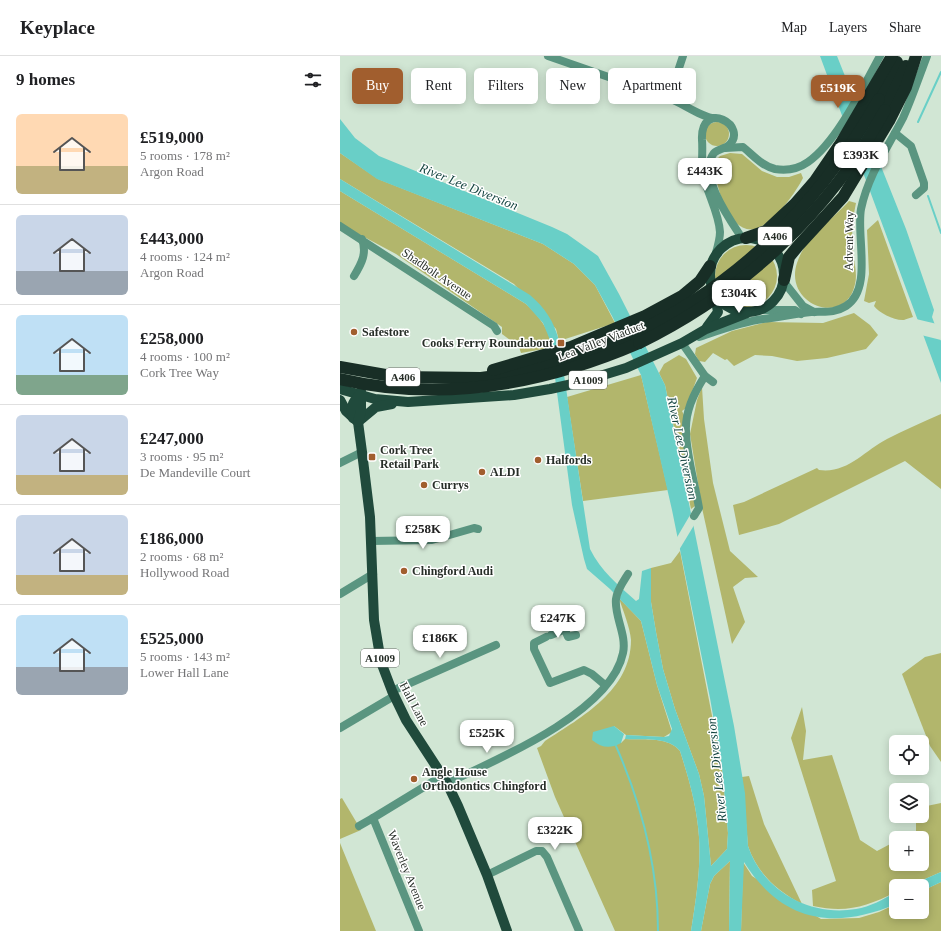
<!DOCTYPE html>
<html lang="en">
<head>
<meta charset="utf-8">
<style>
  :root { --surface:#fff; --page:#f2f2f2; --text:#202124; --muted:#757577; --line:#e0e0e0; --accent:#a15e2e }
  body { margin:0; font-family:"Times New Roman",serif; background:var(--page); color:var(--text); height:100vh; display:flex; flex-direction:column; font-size:15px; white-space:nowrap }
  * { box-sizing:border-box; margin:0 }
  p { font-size:13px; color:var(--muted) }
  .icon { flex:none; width:22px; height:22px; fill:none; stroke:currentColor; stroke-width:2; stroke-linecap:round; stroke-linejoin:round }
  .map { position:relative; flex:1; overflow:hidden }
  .details { display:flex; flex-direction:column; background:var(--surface); width:340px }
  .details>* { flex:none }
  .top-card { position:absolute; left:12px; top:12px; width:380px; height:36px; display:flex; gap:8px }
  .buttons { position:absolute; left:549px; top:679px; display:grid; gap:8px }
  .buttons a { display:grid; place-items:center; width:40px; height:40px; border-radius:6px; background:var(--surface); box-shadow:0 2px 10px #0003; font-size:20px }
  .price { position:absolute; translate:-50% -34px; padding:0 9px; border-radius:8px; background:#fff; color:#222; font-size:13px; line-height:26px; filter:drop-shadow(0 1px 2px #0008) }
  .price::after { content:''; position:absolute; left:50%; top:24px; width:12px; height:9px; margin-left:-6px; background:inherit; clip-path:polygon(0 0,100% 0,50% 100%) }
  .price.on { background:var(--accent); color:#fff }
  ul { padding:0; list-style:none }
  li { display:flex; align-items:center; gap:12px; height:100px; padding:0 16px }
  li+li { border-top:1px solid var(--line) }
  li span { display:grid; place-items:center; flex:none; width:112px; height:80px; border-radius:6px; color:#555 }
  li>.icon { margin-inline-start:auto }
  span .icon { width:48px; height:48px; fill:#fffc; stroke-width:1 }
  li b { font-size:17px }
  h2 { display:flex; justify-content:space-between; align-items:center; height:48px; padding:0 16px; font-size:17px }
  .chip { padding:0 14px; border-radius:6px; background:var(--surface); box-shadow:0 2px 10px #0003; font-size:14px; line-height:36px }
  .chip.on { background:var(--accent); color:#fff }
  header { display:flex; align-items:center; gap:24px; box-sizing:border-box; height:56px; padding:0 20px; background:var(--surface); border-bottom:1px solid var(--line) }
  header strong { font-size:19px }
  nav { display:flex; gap:22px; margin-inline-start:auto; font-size:14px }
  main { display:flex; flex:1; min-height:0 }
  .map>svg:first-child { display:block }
  .green { fill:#b2b66c }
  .water { fill:#69cfc7 }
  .pier { fill:#d1e6d4 }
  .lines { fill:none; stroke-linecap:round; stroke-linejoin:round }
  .stream { stroke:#69cfc7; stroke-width:2 }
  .minor { stroke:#5a9580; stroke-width:8 }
  .major { stroke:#204a3c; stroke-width:10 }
  .highway { stroke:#182e26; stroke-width:12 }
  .highway-bridge { stroke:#182e26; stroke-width:12 }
  .poi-dot { fill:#a15e2e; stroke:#fff; stroke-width:1.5 }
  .labels { text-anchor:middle; stroke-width:3; stroke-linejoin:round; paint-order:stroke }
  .shield { fill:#fff; stroke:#686d68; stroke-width:1 }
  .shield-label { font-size:11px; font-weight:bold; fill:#272e28 }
  .street-label { font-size:12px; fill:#272e28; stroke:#fff }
  .poi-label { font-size:12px; font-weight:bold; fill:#272e28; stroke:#fff; text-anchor:start }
  .water-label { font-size:13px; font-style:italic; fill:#144440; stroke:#fff }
</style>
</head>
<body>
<header>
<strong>Keyplace</strong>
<nav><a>Map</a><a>Layers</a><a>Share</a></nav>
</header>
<main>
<section class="details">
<h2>9 homes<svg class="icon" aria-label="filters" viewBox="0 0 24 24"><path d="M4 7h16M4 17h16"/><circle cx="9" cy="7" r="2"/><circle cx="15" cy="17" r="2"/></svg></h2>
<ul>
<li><span style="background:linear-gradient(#ffd9b3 65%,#c2b280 0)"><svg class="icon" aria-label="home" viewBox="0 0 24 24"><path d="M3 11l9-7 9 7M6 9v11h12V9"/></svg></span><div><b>£519,000</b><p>5 rooms · 178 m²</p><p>Argon Road</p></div></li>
<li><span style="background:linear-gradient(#c9d6e8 70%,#9aa5b1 0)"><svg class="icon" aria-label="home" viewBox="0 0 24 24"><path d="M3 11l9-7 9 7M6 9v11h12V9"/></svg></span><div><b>£443,000</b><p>4 rooms · 124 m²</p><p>Argon Road</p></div></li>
<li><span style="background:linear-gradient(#bfe0f5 75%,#7fa58c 0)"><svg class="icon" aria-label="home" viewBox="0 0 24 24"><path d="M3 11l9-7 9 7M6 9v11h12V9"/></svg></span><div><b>£258,000</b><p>4 rooms · 100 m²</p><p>Cork Tree Way</p></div></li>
<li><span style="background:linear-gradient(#c9d6e8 75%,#c2b280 0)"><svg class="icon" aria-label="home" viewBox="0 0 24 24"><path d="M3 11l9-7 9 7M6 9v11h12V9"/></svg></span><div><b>£247,000</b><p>3 rooms · 95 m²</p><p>De Mandeville Court</p></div></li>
<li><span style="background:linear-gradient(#c9d6e8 75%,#c2b280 0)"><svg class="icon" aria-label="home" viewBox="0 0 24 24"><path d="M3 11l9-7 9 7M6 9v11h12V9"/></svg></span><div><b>£186,000</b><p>2 rooms · 68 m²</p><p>Hollywood Road</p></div></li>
<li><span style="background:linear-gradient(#bfe0f5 65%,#9aa5b1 0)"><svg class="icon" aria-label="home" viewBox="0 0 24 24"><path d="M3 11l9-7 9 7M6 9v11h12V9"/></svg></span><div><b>£525,000</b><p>5 rooms · 143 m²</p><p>Lower Hall Lane</p></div></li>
</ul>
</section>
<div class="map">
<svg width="601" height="875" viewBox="0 0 601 875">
  <rect width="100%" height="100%" fill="#d1e6d4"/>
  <g class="green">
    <circle cx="377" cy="78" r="12"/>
    <path d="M0,97l38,26 165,65 31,20 21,21 20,38 -56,18 -3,-12 -42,-45 -174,-105z"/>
    <path d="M390,97l12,1 20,17 15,6h12l12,-4 2,5c-8,16 -30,46 -48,51 -27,6 -42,-49 -40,-68l5,-5z"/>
    <path d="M0,135l186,113c9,8 29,30 23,44l-28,5 -2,-6 -17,-13v-7l-106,-73 -56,-30z"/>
    <path d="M509,145l7,2c-3,14 -5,30 -3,45 0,12 5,24 2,36 -9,44 -72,21 -58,-21 8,-26 35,-43 52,-62z"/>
    <path d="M538,164l35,97c-3,1 -7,2 -9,3 -9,1 -25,-7 -30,-14l2,-5 -7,2 -5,-2 5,-27 -2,-44z"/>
    <circle cx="406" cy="220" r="31"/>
    <path d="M514,257l16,12 8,10 -12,14 -39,9 -30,3 -25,-5 -17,-1 -21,11 -7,-7 -2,1 -12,-7 -8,9 -6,-1 -4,-7 1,-6 36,-17 35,-9 56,1z"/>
    <path d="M339,299l7,4 11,19 -11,30 -4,3 2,4 11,91 -4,3 -26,-124 -6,-12 5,-9z"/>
    <path d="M301,319l27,115 -85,11 -16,-104z"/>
    <path d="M362,331l2,32 9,64 17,68 28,26 -13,1 -12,9 12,35 -13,22 -30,-136 -12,-74 7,-34z"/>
    <path d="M601,358v75l-36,-28 -126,63 -40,11 -6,-30 11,-3 73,-34 2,2c28,4 45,-19 68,-31 17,-9 36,-17 54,-25z"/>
    <path d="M340,495l42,216 6,66 -1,16 -16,17 -7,-70 -5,-22 -24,-65 -12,-40 -7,-37 -5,-30v-34l20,-5z"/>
    <path d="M279,542l22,23 16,64 15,47 -8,5 -38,-2 -12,-9 7,17 4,-4c18,1 43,-3 55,12 9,28 17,56 19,86 2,31 -3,63 -8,94h-76l-60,-134 -18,-49 4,-2 4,-5c37,-24 86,-51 86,-101 -1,-13 -8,-29 -12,-42z"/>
    <path d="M601,597v109l-11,-16 -28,-72 23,-17z"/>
    <path d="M462,651l4,24 -3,29 29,-5 28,85 17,11 19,-10v23h26v-26h-19l13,-7v-15h6v-9l19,-4v69l-32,14h-13v6c-30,15 -50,21 -83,14l-1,-16 24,-9 -45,-143z"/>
    <path d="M409,720l15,48 38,80c-25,-13 -45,-31 -54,-58l-6,-69z"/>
    <path d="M2,742l19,32 -21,9v-40z"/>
    <path d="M0,787l36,88h-36z"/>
    <path d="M390,805l-1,70h-28l9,-47 4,-8z"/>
    <path d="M403,806l9,14 69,43 38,-1 20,-6 17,-8v8h26v-21l19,-9v49h-200z"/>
  </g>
  <g class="water">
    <path d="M480,0h17l69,173 28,81 -2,7 9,24v42z"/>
    <path d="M0,63l15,19 24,18 173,71 15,7 31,22 21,38 46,91 69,341 11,67 3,53c15,45 62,71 108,63 14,-2 28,-10 40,-17v12c-63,27 -115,17 -152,-42l-3,69h-12l1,-70 -16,15 -4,8 -9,47h-10c5,-31 10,-63 8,-94 -2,-30 -10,-58 -19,-86 -12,-15 -37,-11 -55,-12l1,-4 38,2 5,-1 3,-7 -15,-44 -16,-64 -31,-32 -23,-20 -3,-10 -12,-54 -22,-165 -7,-17 -17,-19 -186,-113v-12l190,116c15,13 24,26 29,46l31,208c11,22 28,36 46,52l3,-2 3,-28 9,-3v34l5,30 7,37 12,40 24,65 5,22 7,70 16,-17 1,-16 -6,-66 -12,-69 -38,-188 -31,-135 -29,-59 -17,-31 -21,-21 -31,-20 -166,-65 -37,-26z"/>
    <path d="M274,670l10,8 -3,9c-11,6 -19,5 -29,-3l1,-8z"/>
    <path d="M601,816v10l-19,9v-5h-13z"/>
  </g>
  <g class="pier">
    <path d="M576,263l21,5 4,16 -20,-5z"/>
    <path d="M353,454l3,12 -17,28 -3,-11z"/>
  </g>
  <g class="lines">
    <g class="stream">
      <path d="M578,66l23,-50"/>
      <path d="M588,140l13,37"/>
      <path d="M276,690c25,57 42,122 42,185"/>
    </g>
    <g class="minor">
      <path d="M208,0l121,42c13,5 34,20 45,20"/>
      <path d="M329,42l14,-42"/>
      <path d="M555,77l16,13 13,37v5l-8,7"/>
      <path d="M385,92l18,-1c10,8 19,19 32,22 12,2 23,0 33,-7 29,-20 55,-75 72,-106"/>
      <path d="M0,170l154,100 3,5"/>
      <path d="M375,200c2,-7 5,-16 5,-24 -1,-19 -13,-39 -17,-58 -2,-11 0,-22 -1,-34 -2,-42 49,-14 26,6 -4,3 -10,3 -14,7 -17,21 16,67 28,85"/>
      <path d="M14,220c8,-13 13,-23 8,-37"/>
      <path d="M444,226l19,24 11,6"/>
      <path d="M420,254h35l6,4"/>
      <path d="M359,281c21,-7 42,-15 64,-18 16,-2 32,-5 48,-7 13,-1 22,2 35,-6 27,-17 10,-70 15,-97 7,-34 27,-62 42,-91 9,-20 16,-41 24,-62"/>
      <path d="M342,287l23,33 8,6"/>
      <path d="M0,407l22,-11"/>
      <path d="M354,460l5,-8c-4,-24 -13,-54 -13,-77 -1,-19 9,-40 19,-55"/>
      <path d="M31,485l61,-1 42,-12 4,1"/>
      <path d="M0,538l33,-20"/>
      <path d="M217,555l11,26 8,-2"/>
      <path d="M211,579l14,-6"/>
      <path d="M206,581l-12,6v6l16,34 34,-13 8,4 13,11"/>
      <path d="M52,635l104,-46"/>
      <path d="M0,672l54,-32"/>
      <path d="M107,727c50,-23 164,-71 176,-130 4,-18 -9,-37 -7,-54 1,-9 7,-17 12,-25"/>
      <path d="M19,770l14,-8"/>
      <path d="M147,819l49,-24h6l5,6 32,74"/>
      <path d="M79,875l-46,-113 69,-42"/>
    </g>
    <g class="major">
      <circle cx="407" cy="219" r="37"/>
      <path d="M367,271l11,-15 -3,-17"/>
      <path d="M0,333l35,10 33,3 106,-7 36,-6 27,-6 49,-15 56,-25 24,-14 41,-16"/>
      <path d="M0,344l6,11 12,11 4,30 8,65 4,103 7,42 11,29 14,29 41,63 11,23 29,69 20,56"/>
      <path d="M13,362c-3,-10 -1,-16 7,-23"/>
      <path d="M18,366l18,-15 16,-3"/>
      <path d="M18,366l3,-11v-20"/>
    </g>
    <g class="highway">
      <path d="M539,43l18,-37"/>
      <path d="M545,54l21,-44"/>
      <path d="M406,182l20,-7 29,-27 20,-23 26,-38 51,-87"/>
      <path d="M444,224l5,-23 9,-11 45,-49 46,-76 17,-34 10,-31"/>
      <path d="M0,311l57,10 84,1 22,-3 73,-19 57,-22"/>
      <path d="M153,314l78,-23 74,-31 37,-20 18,-15 10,-15"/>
      <path d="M0,323c102,24 204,5 299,-36"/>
    </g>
    <g class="highway-bridge">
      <path d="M293,278c108,-50 188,-133 246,-235"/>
      <path d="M299,287c104,-51 190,-130 246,-233"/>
    </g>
  </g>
  <g class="poi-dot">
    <circle cx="14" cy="276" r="4"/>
    <rect x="217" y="283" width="8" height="8" rx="2"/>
    <rect x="28" y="397" width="8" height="8" rx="2"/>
    <circle cx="198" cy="404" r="4"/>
    <circle cx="142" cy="416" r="4"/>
    <circle cx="84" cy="429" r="4"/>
    <circle cx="64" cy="515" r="4"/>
    <circle cx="74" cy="723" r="4"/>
  </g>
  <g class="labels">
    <g class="shield">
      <rect x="418" y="171" width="34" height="18" rx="3"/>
      <rect x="46" y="312" width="34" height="18" rx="3"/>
      <rect x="229" y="315" width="38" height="18" rx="3"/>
      <rect x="21" y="593" width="38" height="18" rx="3"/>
    </g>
    <g class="shield-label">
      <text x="435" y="184">A406</text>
      <text x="63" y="325">A406</text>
      <text x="248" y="328">A1009</text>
      <text x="40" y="606">A1009</text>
    </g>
    <g class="street-label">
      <text transform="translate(509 185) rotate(-89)" y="4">Advent Way</text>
      <text transform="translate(97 218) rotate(34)" y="4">Shadbolt Avenue</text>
      <text transform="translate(261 285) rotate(-21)" y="4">Lea Valley Viaduct</text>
      <text transform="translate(74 648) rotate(62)" y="4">Hall Lane</text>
      <text transform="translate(67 814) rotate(68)" y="4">Waverley Avenue</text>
    </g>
    <g class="poi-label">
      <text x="22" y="280">Safestore</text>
      <text x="213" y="291" text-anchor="end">Cooks Ferry Roundabout</text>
      <text x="40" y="398">Cork Tree<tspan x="40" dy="14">Retail Park</tspan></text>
      <text x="206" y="408">Halfords</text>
      <text x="150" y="420">ALDI</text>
      <text x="92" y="433">Currys</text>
      <text x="72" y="519">Chingford Audi</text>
      <text x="82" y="720">Angle House<tspan x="82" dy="14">Orthodontics Chingford</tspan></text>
    </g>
    <g class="water-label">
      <text transform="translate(129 130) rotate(22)" y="5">River Lee Diversion</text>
      <text transform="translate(343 392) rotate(78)" y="5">River Lee Diversion</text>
      <text transform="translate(376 714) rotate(-96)" y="5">River Lee Diversion</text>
    </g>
  </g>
</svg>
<div class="buttons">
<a><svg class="icon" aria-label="locate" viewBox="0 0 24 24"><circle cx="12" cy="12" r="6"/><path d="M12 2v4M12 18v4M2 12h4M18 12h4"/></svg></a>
<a><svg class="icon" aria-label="layers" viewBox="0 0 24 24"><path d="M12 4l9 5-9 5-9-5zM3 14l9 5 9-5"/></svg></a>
<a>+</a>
<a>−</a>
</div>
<b class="price on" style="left:498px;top:53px">£519K</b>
<b class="price" style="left:521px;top:120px">£393K</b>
<b class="price" style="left:365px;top:136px">£443K</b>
<b class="price" style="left:399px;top:258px">£304K</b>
<b class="price" style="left:83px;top:494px">£258K</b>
<b class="price" style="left:218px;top:583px">£247K</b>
<b class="price" style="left:100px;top:603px">£186K</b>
<b class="price" style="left:147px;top:698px">£525K</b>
<b class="price" style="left:215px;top:795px">£322K</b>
<div class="top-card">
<a class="chip on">Buy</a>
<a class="chip">Rent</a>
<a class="chip">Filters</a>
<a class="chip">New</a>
<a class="chip">Apartment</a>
</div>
</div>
</main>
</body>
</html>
